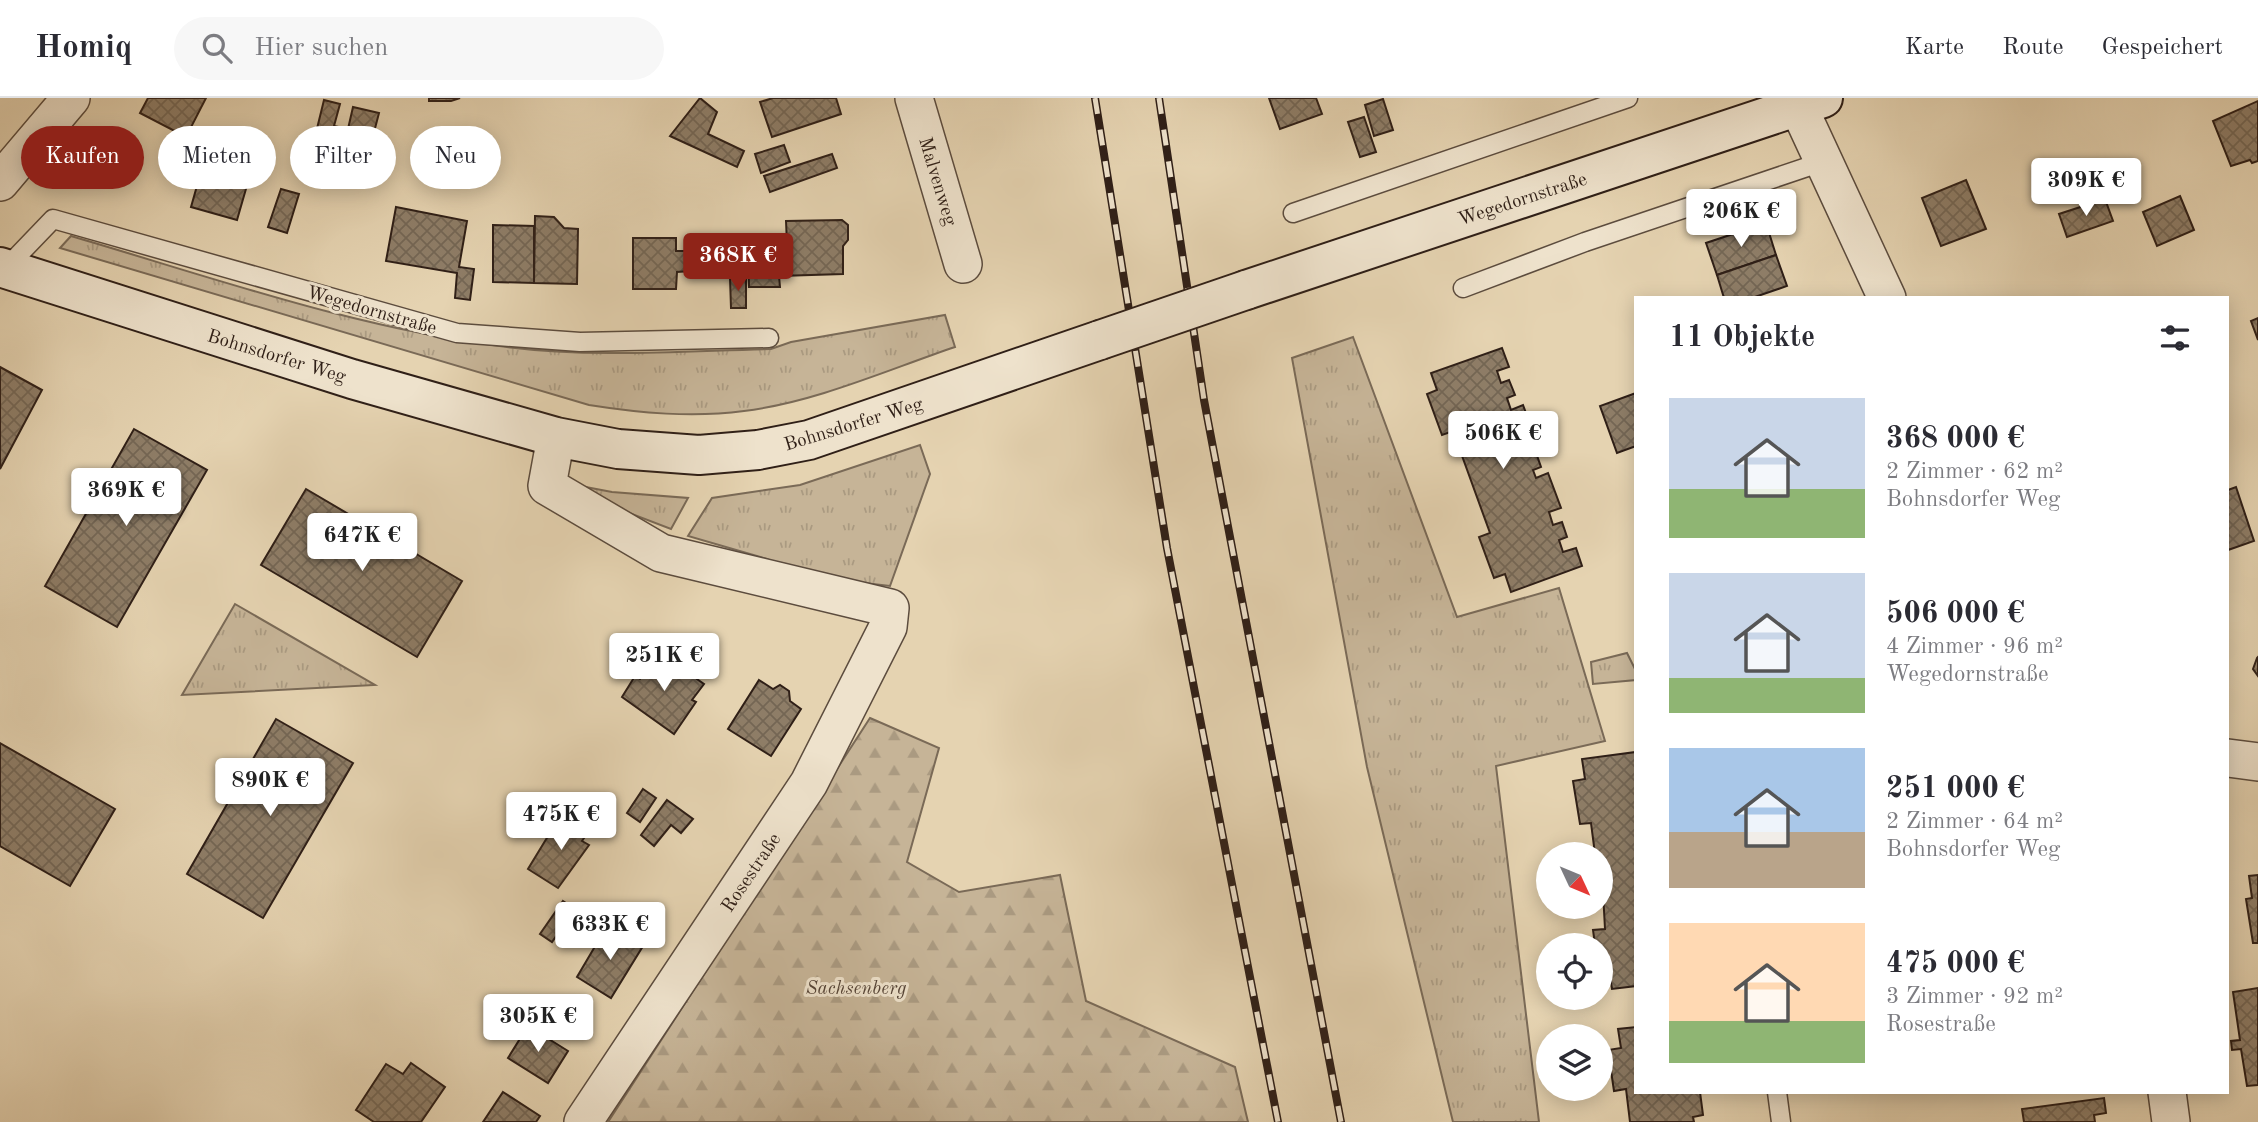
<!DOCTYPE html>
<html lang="de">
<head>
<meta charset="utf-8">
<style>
  :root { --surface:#fff; --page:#f7f7f7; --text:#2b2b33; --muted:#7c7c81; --line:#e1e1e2; --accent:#8f2418 }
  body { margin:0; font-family:"Old Standard TT",serif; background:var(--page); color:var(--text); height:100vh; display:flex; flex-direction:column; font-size:26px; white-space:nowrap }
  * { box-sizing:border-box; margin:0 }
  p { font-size:23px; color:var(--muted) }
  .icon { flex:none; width:38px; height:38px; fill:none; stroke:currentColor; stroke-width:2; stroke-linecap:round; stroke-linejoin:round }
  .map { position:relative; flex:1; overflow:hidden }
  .sheet { position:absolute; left:1634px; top:198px; width:595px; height:798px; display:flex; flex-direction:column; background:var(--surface); border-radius:0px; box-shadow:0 4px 18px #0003 }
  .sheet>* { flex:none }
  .top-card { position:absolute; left:21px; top:28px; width:665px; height:63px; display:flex; gap:14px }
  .needle { width:46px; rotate:134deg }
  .fabs { position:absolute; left:1536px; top:744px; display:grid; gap:14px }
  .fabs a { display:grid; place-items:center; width:77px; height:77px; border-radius:50%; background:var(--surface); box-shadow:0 4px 18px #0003; font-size:35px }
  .price { position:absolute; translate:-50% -60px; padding:0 16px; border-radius:7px; background:#fff; color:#222; font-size:23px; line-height:46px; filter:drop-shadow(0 2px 4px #0008) }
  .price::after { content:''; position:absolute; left:50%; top:42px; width:21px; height:16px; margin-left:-10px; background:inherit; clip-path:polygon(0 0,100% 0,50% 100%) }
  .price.current { background:var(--accent); color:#fff }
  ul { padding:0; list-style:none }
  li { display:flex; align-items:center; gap:21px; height:175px; padding:0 35px }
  li span { display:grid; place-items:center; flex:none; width:196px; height:140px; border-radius:0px; color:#555 }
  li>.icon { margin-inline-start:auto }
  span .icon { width:84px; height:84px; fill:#fffc; stroke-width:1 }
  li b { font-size:30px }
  h2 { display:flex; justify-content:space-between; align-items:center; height:84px; padding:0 35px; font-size:30px }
  .tag { padding:0 24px; border-radius:32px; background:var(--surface); box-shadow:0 4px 18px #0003; font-size:24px; line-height:63px }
  .tag.current { background:var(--accent); color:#fff }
  header { display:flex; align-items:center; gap:42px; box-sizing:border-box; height:98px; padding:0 35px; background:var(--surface); border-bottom:2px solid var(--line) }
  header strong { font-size:33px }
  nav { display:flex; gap:38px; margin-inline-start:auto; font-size:24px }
  .search { width:490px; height:63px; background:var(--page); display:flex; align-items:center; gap:18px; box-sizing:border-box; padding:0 24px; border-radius:38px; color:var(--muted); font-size:26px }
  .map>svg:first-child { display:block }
  .grass { fill:url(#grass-tufts); stroke:#7a6a57; stroke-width:2 }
  .forest { fill:url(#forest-firs); stroke:#7a6a57; stroke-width:2 }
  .building { fill:url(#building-cross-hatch); stroke:#2f1f17; stroke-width:2 }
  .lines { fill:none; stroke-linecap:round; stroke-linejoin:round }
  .lane-casing { stroke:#5c4c3e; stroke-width:21 }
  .street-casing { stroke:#5c4c3e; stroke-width:40 }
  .secondary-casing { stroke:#2f1f17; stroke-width:42 }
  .lane { stroke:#eee2cc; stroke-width:18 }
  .street { stroke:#eee2cc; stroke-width:37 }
  .secondary { stroke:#eee2cc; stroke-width:38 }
  .rail-casing { stroke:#2f1f17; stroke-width:8 }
  .rail { stroke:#eee2cc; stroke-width:5; stroke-dasharray:16; stroke-linecap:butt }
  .secondary-bridge-casing { stroke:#2f1f17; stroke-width:42; stroke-linecap:butt }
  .secondary-bridge { stroke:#eee2cc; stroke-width:38 }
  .labels { text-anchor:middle; stroke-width:6; stroke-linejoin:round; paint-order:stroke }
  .street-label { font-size:19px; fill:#2f1f17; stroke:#eee2cc }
  .park-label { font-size:19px; font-style:italic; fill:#554437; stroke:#eee2cc }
</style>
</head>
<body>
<header>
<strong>Homiq</strong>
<div class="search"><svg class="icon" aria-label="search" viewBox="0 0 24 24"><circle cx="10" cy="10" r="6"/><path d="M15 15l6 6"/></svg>Hier suchen</div>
<nav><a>Karte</a><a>Route</a><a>Gespeichert</a></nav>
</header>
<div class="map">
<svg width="2258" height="1024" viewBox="0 0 2258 1024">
  <defs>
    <pattern id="grass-tufts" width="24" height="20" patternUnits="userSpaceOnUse" patternTransform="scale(1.75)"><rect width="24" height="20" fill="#c6b497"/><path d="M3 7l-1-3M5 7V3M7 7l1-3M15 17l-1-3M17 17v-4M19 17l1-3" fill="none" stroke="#aa9a81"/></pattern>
    <pattern id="forest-firs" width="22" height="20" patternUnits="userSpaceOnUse" patternTransform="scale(1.75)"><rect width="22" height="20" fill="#c6b497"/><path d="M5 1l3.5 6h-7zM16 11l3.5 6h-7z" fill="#aa9a81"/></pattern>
    <pattern id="building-cross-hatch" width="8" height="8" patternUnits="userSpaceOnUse" patternTransform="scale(1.75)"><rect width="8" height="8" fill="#8e7d67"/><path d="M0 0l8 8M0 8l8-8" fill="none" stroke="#746654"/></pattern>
  </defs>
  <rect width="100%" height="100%" fill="#e5d3b1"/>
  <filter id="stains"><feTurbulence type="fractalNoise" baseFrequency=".00286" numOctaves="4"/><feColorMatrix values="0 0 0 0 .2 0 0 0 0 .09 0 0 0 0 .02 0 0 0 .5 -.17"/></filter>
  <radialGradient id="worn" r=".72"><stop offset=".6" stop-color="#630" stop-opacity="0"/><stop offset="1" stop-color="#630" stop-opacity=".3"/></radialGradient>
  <g class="grass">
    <path d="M71,138c143,42 287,93 436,111 87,11 177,4 264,2l20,-7 154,-27 10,32c-68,23 -139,55 -211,64 -52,7 -104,2 -155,-6l-529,-157z"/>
    <path d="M1353,239l104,280 102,-29 46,153 -109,25 43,356h-86l-86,-355 -75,-409z"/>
    <path d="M920,347l10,29 -40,112 -85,-10 -38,-17 -79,-23 24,-38 88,-13z"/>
    <path d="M570,386l42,8 76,6 -17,31 -73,-28z"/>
    <path d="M235,506l140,81 -193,10z"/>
    <path d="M1627,555l9,18v9l-43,4 -2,-22z"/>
  </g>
  <path class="forest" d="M870,620l69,30 -32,114 52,30 101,-17 26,126 149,66 13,55h-640z"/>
  <g class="building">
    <path d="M148,0h58l-20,39 -46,-24z"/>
    <path d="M429,0h31l-9,3h-22z"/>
    <path d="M700,0l17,14 -9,22 36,17 -7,16 -67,-31z"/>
    <path d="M773,0h63l5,16 -69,23 -12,-35z"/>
    <path d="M1269,0h47l6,16 -42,15z"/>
    <path d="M1383,1l10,31 -19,6 -9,-31z"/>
    <path d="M324,2l16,4 -6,22 14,3 5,-22 26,6 -13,50 -16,-4 -4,14 -18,-4 3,-15 -19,-5z"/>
    <path d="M2258,3v60l-6,2 -2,-3 -19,6 -18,-45z"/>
    <path d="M1364,19l12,35 -16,5 -12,-35z"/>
    <path d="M784,47l6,17 -29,11 -6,-19z"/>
    <path d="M206,56l46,14 -15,52 -46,-13z"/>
    <path d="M832,56l5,14 -67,24 -6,-16z"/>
    <path d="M1966,82l20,49 -45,17 -19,-48z"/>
    <path d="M281,91l18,5 -12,39 -19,-6z"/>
    <path d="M2180,98l14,34 -37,16 -14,-34z"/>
    <path d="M2105,101l8,22 -46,16 -8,-23z"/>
    <path d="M396,109l71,14 -8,46 15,2 -4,31 -15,-2 2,-25 -71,-12z"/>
    <path d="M535,118l19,1 10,11 14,1 -1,55 -43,-1z"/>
    <path d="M842,122l6,5v15l-5,6v28l-64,2 1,11h-31l-1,-34h15v-9h24l-1,-23z"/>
    <path d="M1766,125l10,32 -59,20 -11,-32z"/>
    <path d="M493,127l41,1v57l-41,-1z"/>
    <path d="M633,140h43v13h14v20l-13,1 -1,17h-43z"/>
    <path d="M1776,157l11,31 -35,12h-28l-7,-23z"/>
    <path d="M730,180h16v30h-15z"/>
    <path d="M2258,220v22l-7,-19z"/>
    <path d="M1502,250l7,19 -12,4 4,12 8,-3 6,15 -8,3 4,12 12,-5 13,36 -12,4 4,9 7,-4 6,17 -8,3 3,8 12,-5 13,35 -12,4 4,13 9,-3 5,15 -8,3 4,12 13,-4 6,18 -71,26 -6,-18 -11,4 -15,-41 11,-4 -37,-102 -11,4 -15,-41 10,-4 -6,-17z"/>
    <path d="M0,269l42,23 -42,79z"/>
    <path d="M1636,295v53l-19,7 -17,-47z"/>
    <path d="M134,331l73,41 -90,157 -72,-41z"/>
    <path d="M2236,389l18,54 -26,9v-60z"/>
    <path d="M306,391l156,92 -45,76 -156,-92z"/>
    <path d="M658,554l46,32 -12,16 4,2 -22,32 -52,-37 13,-21 5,3z"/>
    <path d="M2257,560l1,-1v19l-5,-7z"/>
    <path d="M759,582l14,9 7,-4 9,6 1,10 11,8 -30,47 -43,-27z"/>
    <path d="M276,621l77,44 -90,155 -76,-44z"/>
    <path d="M0,645l115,66 -45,77 -70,-40z"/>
    <path d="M1636,654v234l-24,3 -3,-20 -8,1v-25h-6l-2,-15 12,-1 -4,-75h-6l-4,-31 -11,1 -7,-43 12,-2 -3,-20z"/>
    <path d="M643,691l13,9 -16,24 -13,-9z"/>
    <path d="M667,702l26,19 -12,14 -10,-8 -17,21 -13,-11z"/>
    <path d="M571,717l20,13 -9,13 7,4 -31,43 -30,-19 28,-46 6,5z"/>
    <path d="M2258,777v68h-5l-7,-44 6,-1 -3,-22z"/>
    <path d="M563,803l12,8 -23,33 -12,-8z"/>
    <path d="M607,828l36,20 -32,52 -34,-21z"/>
    <path d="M2258,890v97l-11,1 -6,-37 -9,1 -1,-9 9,-1 -7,-48z"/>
    <path d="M528,928l40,25 -20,32 -40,-25z"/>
    <path d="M1636,929v65h64l3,23 -10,2 1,5h-64l-4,-33 -12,2 -6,-41 13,-2 -3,-19z"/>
    <path d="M411,965l34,24 -24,35h-47l-18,-12 30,-46 17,10z"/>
    <path d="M503,994l37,24 -4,6h-53z"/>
    <path d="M2104,1000l2,15 -12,2 1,7h-71l-2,-13z"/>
  </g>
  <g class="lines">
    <g class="lane-casing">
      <g id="lane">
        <path d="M1293,115l335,-115"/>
        <path d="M5,171l48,-50 404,114 123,9 189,-4"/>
        <path d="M1463,190l122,-46 237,-80"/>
        <path d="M1777,994l4,30"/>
      </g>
    </g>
    <g class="street-casing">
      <g id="street">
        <path d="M914,0l49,166"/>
        <path d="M1798,8l89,192"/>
        <path d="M0,84l71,-84"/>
        <path d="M556,339l-9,49 114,67 229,55 -2,19 -79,156 -226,339"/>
        <path d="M2228,660l30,4"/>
        <path d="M2167,994l4,30"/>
      </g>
    </g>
    <g class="secondary-casing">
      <g id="secondary">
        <path d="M0,169l352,112 204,58 62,12 81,6 59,-5 51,-10 291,-100"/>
        <path d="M1246,192l577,-192"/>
      </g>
    </g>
    <use href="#lane" class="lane"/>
    <use href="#street" class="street"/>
    <use href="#secondary" class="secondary"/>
    <g class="rail-casing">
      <g id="rail">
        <path d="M1095,0l72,450 111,574"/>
        <path d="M1159,0l45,302 137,722"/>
      </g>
    </g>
    <use href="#rail" class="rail"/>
    <g class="secondary-bridge-casing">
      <path id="secondary-bridge" d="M1100,242l146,-50"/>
    </g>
    <use href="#secondary-bridge" class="secondary-bridge"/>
  </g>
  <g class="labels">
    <g class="street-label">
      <text transform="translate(939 83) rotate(73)" y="7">Malvenweg</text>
      <text transform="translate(1522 100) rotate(-18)" y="7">Wegedornstraße</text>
      <text transform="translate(372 211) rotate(16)" y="7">Wegedornstraße</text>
      <text transform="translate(277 257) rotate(17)" y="7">Bohnsdorfer Weg</text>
      <text transform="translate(853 325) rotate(-17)" y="7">Bohnsdorfer Weg</text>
      <text transform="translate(750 774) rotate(-56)" y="7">Rosestraße</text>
    </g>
    <g class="park-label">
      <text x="856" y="896">Sachsenberg</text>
    </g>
  </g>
  <rect width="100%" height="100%" filter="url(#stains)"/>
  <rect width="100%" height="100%" fill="url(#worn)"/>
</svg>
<div class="fabs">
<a><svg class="needle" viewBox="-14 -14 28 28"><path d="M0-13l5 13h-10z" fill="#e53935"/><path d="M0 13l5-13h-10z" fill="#7c7c81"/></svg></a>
<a><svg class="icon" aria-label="locate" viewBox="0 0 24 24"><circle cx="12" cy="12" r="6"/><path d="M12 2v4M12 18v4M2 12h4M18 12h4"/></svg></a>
<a><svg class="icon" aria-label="layers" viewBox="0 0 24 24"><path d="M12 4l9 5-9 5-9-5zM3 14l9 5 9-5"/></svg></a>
</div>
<b class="price" style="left:2086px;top:120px">309K €</b>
<b class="price" style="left:1741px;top:151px">206K €</b>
<b class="price current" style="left:738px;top:195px">368K €</b>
<b class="price" style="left:1503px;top:373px">506K €</b>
<b class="price" style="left:126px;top:430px">369K €</b>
<b class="price" style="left:362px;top:475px">647K €</b>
<b class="price" style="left:664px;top:595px">251K €</b>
<b class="price" style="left:270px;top:720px">890K €</b>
<b class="price" style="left:561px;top:754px">475K €</b>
<b class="price" style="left:610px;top:864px">633K €</b>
<b class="price" style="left:538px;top:956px">305K €</b>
<div class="top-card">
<a class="tag current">Kaufen</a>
<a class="tag">Mieten</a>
<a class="tag">Filter</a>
<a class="tag">Neu</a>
</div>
<section class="sheet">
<h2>11 Objekte<svg class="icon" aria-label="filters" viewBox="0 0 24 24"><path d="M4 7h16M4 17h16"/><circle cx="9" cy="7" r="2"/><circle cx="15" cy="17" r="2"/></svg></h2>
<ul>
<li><span style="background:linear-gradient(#c9d6e8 65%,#8fb573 0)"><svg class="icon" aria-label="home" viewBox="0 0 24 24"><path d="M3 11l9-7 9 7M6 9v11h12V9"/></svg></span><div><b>368 000 €</b><p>2 Zimmer · 62 m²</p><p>Bohnsdorfer Weg</p></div></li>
<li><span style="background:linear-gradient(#c9d6e8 75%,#8fb573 0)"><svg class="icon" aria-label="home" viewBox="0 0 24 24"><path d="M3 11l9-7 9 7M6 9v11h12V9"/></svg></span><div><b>506 000 €</b><p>4 Zimmer · 96 m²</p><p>Wegedornstraße</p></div></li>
<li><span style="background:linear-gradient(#a9c7e8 60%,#b9a48a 0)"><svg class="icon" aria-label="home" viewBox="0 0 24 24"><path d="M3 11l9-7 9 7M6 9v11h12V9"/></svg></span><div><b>251 000 €</b><p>2 Zimmer · 64 m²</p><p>Bohnsdorfer Weg</p></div></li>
<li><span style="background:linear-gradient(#ffd9b3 70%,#8fb573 0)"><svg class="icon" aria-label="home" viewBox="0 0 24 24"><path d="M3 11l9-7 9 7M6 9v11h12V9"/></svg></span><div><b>475 000 €</b><p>3 Zimmer · 92 m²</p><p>Rosestraße</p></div></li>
</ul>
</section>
</div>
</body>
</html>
